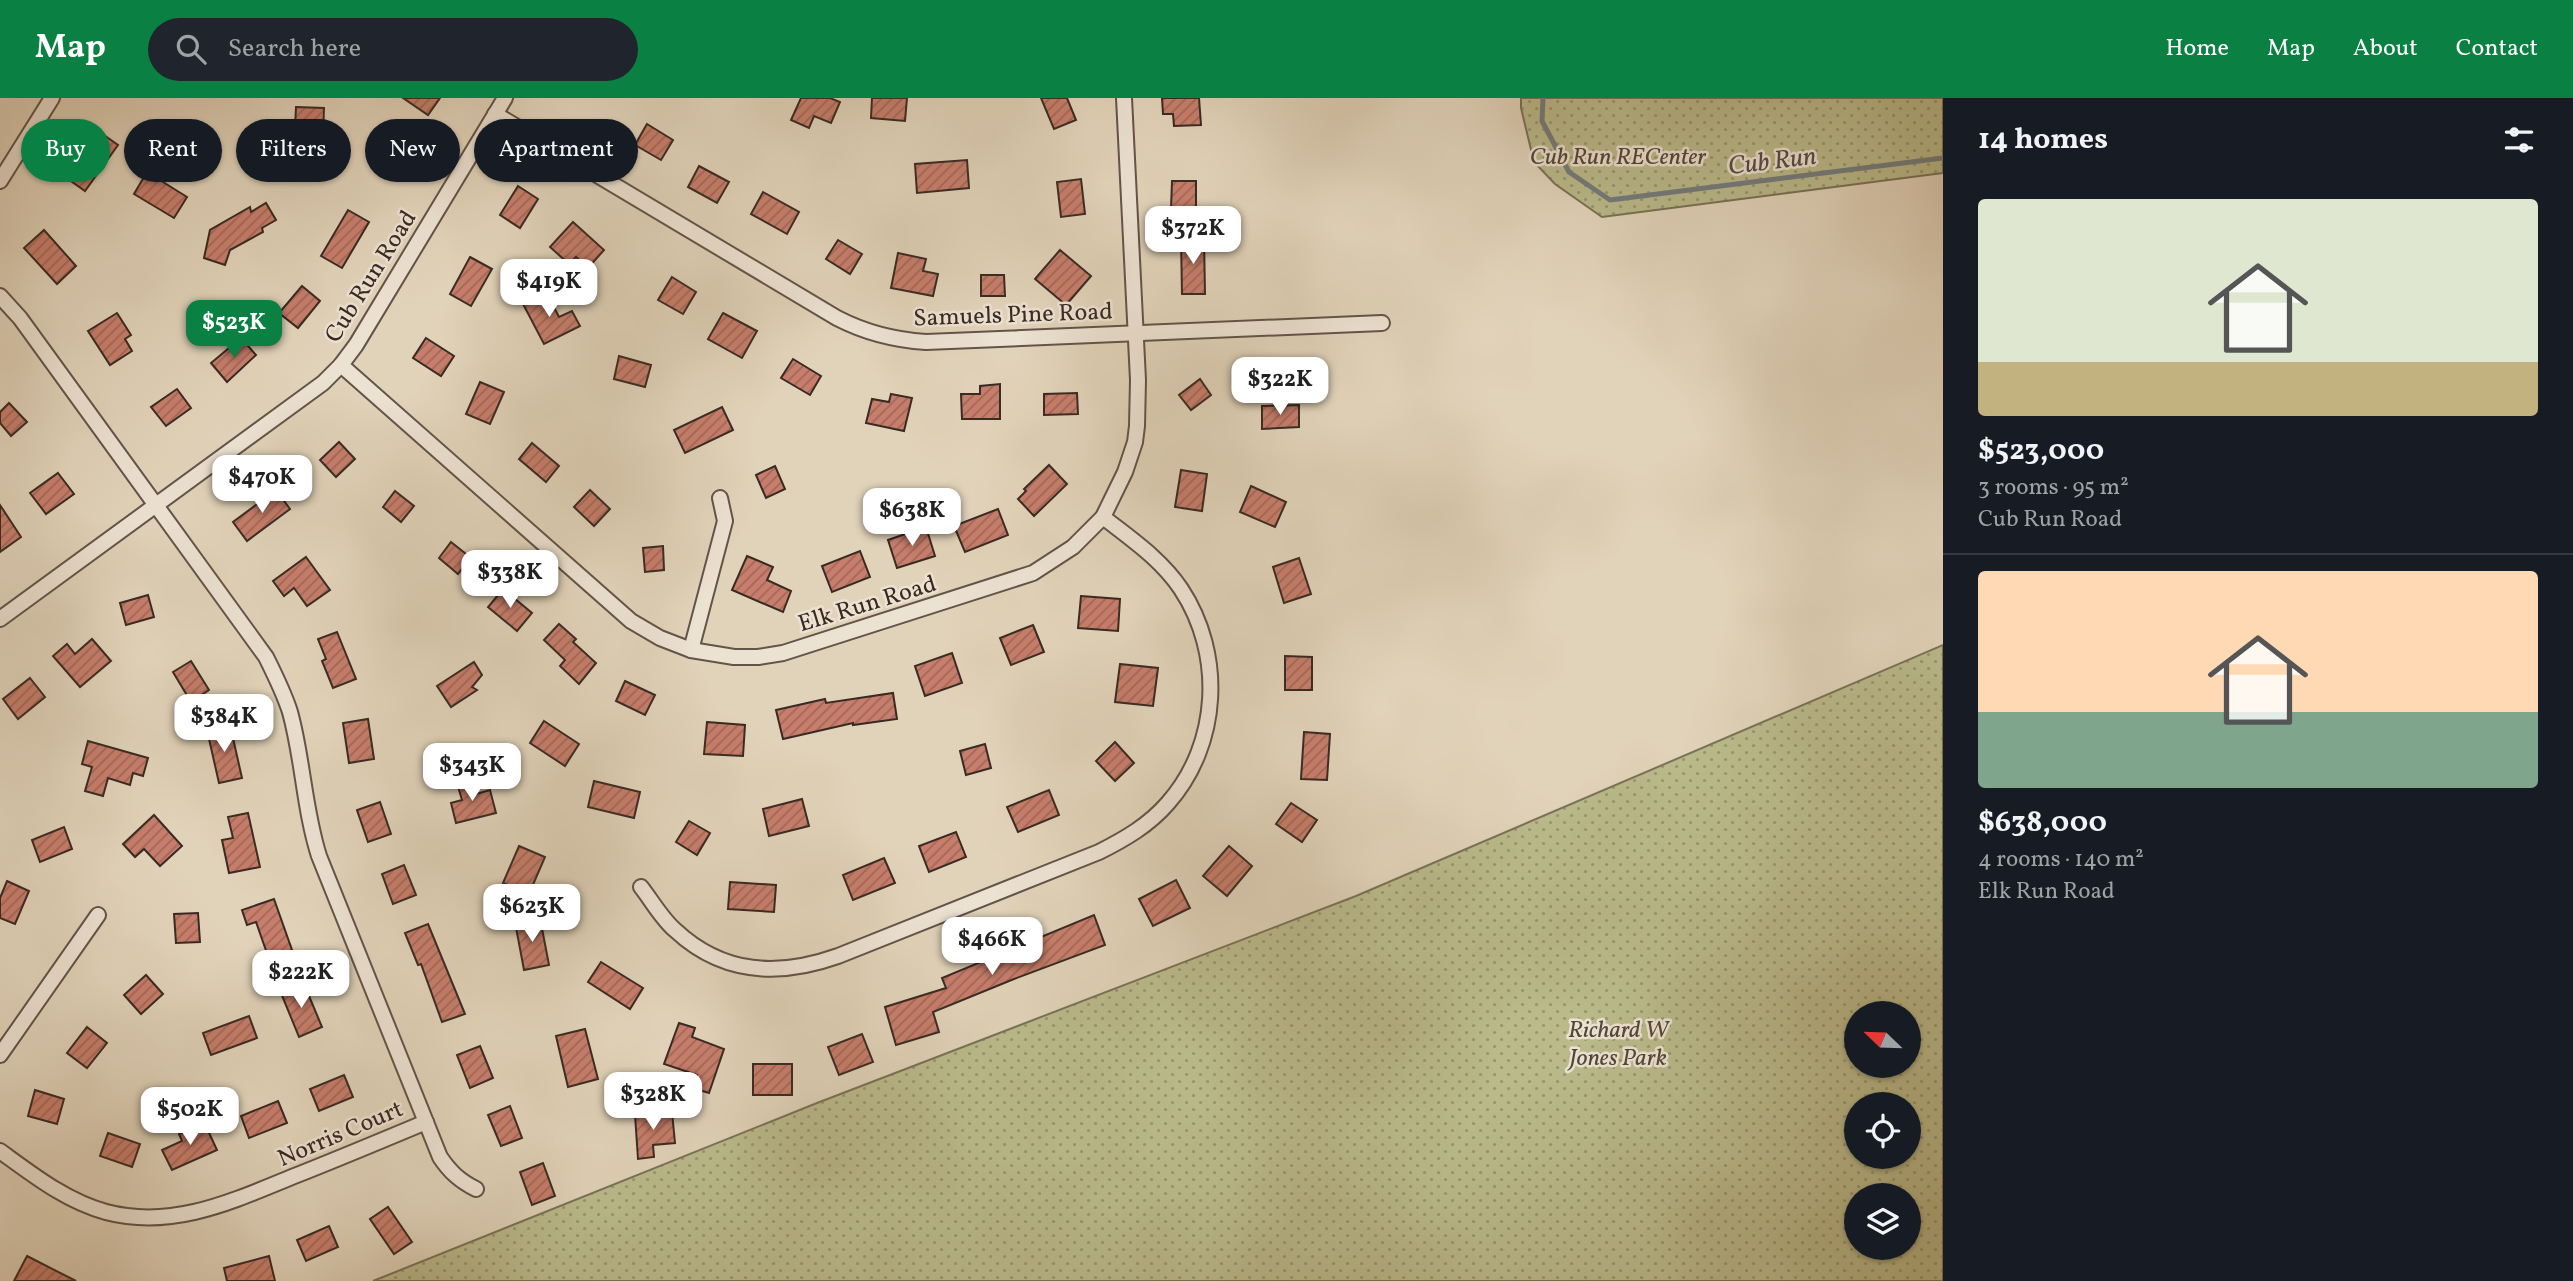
<!DOCTYPE html>
<html lang="en">
<head>
<meta charset="utf-8">
<style>
  :root { --surface:#171b24; --page:#20242c; --text:#f1f3f6; --muted:#9ea1a6; --line:#363941; --accent:#0b8043 }
  body { margin:0; font-family:Vollkorn,serif; background:var(--page); color:var(--text); height:100vh; display:flex; flex-direction:column; font-size:26px; white-space:nowrap }
  * { box-sizing:border-box; margin:0 }
  p { font-size:23px; color:var(--muted) }
  .icon { flex:none; width:38px; height:38px; fill:none; stroke:currentColor; stroke-width:2; stroke-linecap:round; stroke-linejoin:round }
  .map { position:relative; flex:1; overflow:hidden }
  .panel { display:flex; flex-direction:column; background:var(--surface); width:630px }
  .panel>* { flex:none }
  .banner { position:absolute; left:21px; top:21px; width:665px; height:63px; display:flex; gap:14px }
  .needle { width:46px; rotate:293deg }
  .buttons { position:absolute; left:1844px; top:903px; display:grid; gap:14px }
  .buttons a { display:grid; place-items:center; width:77px; height:77px; border-radius:50%; background:var(--surface); box-shadow:0 2px 5px #0004; font-size:35px }
  .price { position:absolute; translate:-50% -60px; padding:0 16px; border-radius:14px; background:#fff; color:#222; font-size:23px; line-height:46px; filter:drop-shadow(0 2px 4px #0008) }
  .price::after { content:''; position:absolute; left:50%; top:42px; width:21px; height:16px; margin-left:-10px; background:inherit; clip-path:polygon(0 0,100% 0,50% 100%) }
  .price.active { background:var(--accent); color:#fff }
  ul { padding:0; list-style:none }
  li { display:grid; align-content:center; gap:14px; height:371px; padding:0 35px }
  li+li { border-top:2px solid var(--line) }
  li span { display:grid; place-items:center; height:217px; border-radius:7px; color:#555 }
  li>.icon { margin-inline-start:auto }
  span .icon { width:126px; height:126px; fill:#fffc; stroke-width:1 }
  li b { font-size:30px }
  h2 { display:flex; justify-content:space-between; align-items:center; height:84px; padding:0 35px; font-size:30px }
  .tag { padding:0 24px; border-radius:32px; background:var(--surface); box-shadow:0 2px 5px #0004; font-size:24px; line-height:63px }
  .tag.active { background:var(--accent); color:#fff }
  header { display:flex; align-items:center; gap:42px; box-sizing:border-box; height:98px; padding:0 35px; background:var(--accent); color:#fff }
  header strong { font-size:33px }
  nav { display:flex; gap:38px; margin-inline-start:auto; font-size:24px }
  .search { width:490px; height:63px; background:var(--page); display:flex; align-items:center; gap:18px; box-sizing:border-box; padding:0 24px; border-radius:38px; color:var(--muted); font-size:26px }
  main { display:flex; flex:1; min-height:0 }
  .map>svg:first-child { display:block }
  .park { fill:url(#park-dots); stroke:#7a7257; stroke-width:2; fill-rule:evenodd }
  .lines { fill:none; stroke-linecap:round; stroke-linejoin:round }
  .stream { stroke:#747d7f; stroke-width:5 }
  .building { fill:url(#building-hatch); stroke:#392a23; stroke-width:2 }
  .street-casing { stroke:#635449; stroke-width:18 }
  .street { stroke:#ece2d2; stroke-width:14 }
  .labels { text-anchor:middle; stroke-width:5; stroke-linejoin:round; paint-order:stroke }
  .park-label { font-size:24px; font-style:italic; fill:#534738; stroke:#ece2d2 }
  .street-label { font-size:24px; fill:#392a23; stroke:#ece2d2 }
  .water-label { font-size:26px; font-style:italic; fill:#524c49; stroke:#ece2d2 }
</style>
</head>
<body>
<header>
<strong>Map</strong>
<div class="search"><svg class="icon" aria-label="search" viewBox="0 0 24 24"><circle cx="10" cy="10" r="6"/><path d="M15 15l6 6"/></svg>Search here</div>
<nav><a>Home</a><a>Map</a><a>About</a><a>Contact</a></nav>
</header>
<main>
<div class="map">
<svg width="1943" height="1183" viewBox="0 0 1943 1183">
  <defs>
    <pattern id="park-dots" width="8" height="8" patternUnits="userSpaceOnUse" patternTransform="scale(1.75)"><rect width="8" height="8" fill="#baba8b"/><path d="M2 2h.1M6 6h.1" fill="none" stroke="#989771" stroke-width="1.8" stroke-linecap="round"/></pattern>
    <pattern id="building-hatch" width="6" height="6" patternUnits="userSpaceOnUse" patternTransform="scale(1.75)"><rect width="6" height="6" fill="#c77e6c"/><path d="M-1 1l2-2M0 6l6-6M5 7l2-2" fill="none" stroke="#a36758"/></pattern>
  </defs>
  <rect width="100%" height="100%" fill="#e1d3ba"/>
  <filter id="stains"><feTurbulence type="fractalNoise" baseFrequency=".00286" numOctaves="4"/><feColorMatrix values="0 0 0 0 .2 0 0 0 0 .09 0 0 0 0 .02 0 0 0 .5 -.17"/></filter>
  <radialGradient id="worn" r=".72"><stop offset=".6" stop-color="#630" stop-opacity="0"/><stop offset="1" stop-color="#630" stop-opacity=".3"/></radialGradient>
  <g class="park">
    <path d="M1521,0h422v75l-341,44 -47,-33 -21,-22 -13,-54z"/>
    <path d="M1943,547v636h-1570l444,-178 539,-207zM1857,915h52v53h-52zM1857,1006h52v53h-52zM1857,1097h52v53h-52z"/>
  </g>
  <g class="lines">
    <path class="stream" d="M1543,0l-1,23 27,51 41,28 333,-42"/>
  </g>
  <g class="building">
    <path d="M403,0h37l-12,17z"/>
    <path d="M801,0h29l10,4 -9,21 -17,-7 -5,12 -18,-8z"/>
    <path d="M872,0h35l-2,23 -34,-3z"/>
    <path d="M1041,0h26l9,22 -22,9z"/>
    <path d="M1162,0h37l2,27 -27,1 -1,-12h-10z"/>
    <path d="M296,9l28,1 -2,56 -21,-1v-14h-7z"/>
    <path d="M647,26l26,16 -12,20 -26,-15z"/>
    <path d="M94,30l24,17 -33,46 -24,-17z"/>
    <path d="M391,41l22,11 -15,30 -21,-11z"/>
    <path d="M967,62l2,28 -52,5 -2,-29z"/>
    <path d="M699,68l30,16 -12,21 -29,-16z"/>
    <path d="M147,74l40,25 -13,21 -40,-24z"/>
    <path d="M1081,81l4,35 -24,3 -4,-35z"/>
    <path d="M1172,83h24v28h-25z"/>
    <path d="M518,88l20,13 -18,29 -20,-13z"/>
    <path d="M763,94l36,20 -12,22 -36,-20z"/>
    <path d="M266,105l10,17 -14,8 1,4 -33,18 -5,15 -21,-7 6,-28 40,-23 1,5z"/>
    <path d="M348,112l21,12 -27,46 -21,-12z"/>
    <path d="M573,124l31,28 -16,18 -12,-11 -7,7 -19,-17z"/>
    <path d="M44,132l32,36 -19,18 -33,-36z"/>
    <path d="M1181,140h23l1,56h-23z"/>
    <path d="M838,142l24,14 -12,20 -24,-15z"/>
    <path d="M1060,152l31,26 -25,29 -31,-26z"/>
    <path d="M898,155l28,6 -3,12 15,3 -5,22 -42,-8z"/>
    <path d="M470,159l22,12 -21,37 -21,-12z"/>
    <path d="M981,177h23l1,21h-24z"/>
    <path d="M672,179l24,15 -13,22 -25,-14z"/>
    <path d="M302,188l18,15 -22,27 -19,-15z"/>
    <path d="M546,194l13,25 13,-6 8,15 -36,18 -21,-40z"/>
    <path d="M117,215l14,22 -6,4 7,12 -22,14 -22,-34z"/>
    <path d="M723,215l34,18 -15,27 -34,-19z"/>
    <path d="M241,240l15,17 -29,27 -16,-19z"/>
    <path d="M426,240l28,18 -13,20 -28,-18z"/>
    <path d="M619,258l32,9 -6,22 -31,-8z"/>
    <path d="M793,261l28,17 -11,19 -29,-17z"/>
    <path d="M1200,281l11,16 -20,15 -12,-15z"/>
    <path d="M480,284l24,10 -14,32 -24,-10z"/>
    <path d="M1000,286v35h-38l-1,-25h19v-8z"/>
    <path d="M177,291l14,19 -25,18 -15,-19z"/>
    <path d="M1077,295l1,21 -34,1v-21z"/>
    <path d="M891,296l21,4 -8,33 -38,-8 6,-24 17,3z"/>
    <path d="M9,305l18,19 -16,14 -11,-13v-11z"/>
    <path d="M1299,307v22l-37,2v-23z"/>
    <path d="M722,309l11,23 -48,23 -11,-23z"/>
    <path d="M339,344l16,17 -19,18 -16,-17z"/>
    <path d="M532,345l27,23 -13,16 -27,-23z"/>
    <path d="M1049,367l18,19 -33,32 -16,-17 8,-8 -2,-2z"/>
    <path d="M775,368l10,23 -19,9 -10,-23z"/>
    <path d="M1181,372l26,4 -5,37 -27,-4z"/>
    <path d="M58,375l16,21 -28,20 -16,-21z"/>
    <path d="M1251,388l35,16 -11,25 -35,-15z"/>
    <path d="M276,392l14,19 -43,32 -14,-19z"/>
    <path d="M590,392l20,19 -16,17 -20,-19z"/>
    <path d="M395,393l19,15 -13,16 -18,-15z"/>
    <path d="M0,407l21,32 -21,15z"/>
    <path d="M998,411l10,26 -43,17 -11,-26z"/>
    <path d="M926,429l9,29 -38,12 -9,-28z"/>
    <path d="M451,444l20,16 -13,16 -19,-16z"/>
    <path d="M663,448l1,24 -19,2 -2,-24z"/>
    <path d="M860,453l10,26 -38,15 -10,-26z"/>
    <path d="M747,458l26,11 -6,13 24,11 -8,21 -51,-22z"/>
    <path d="M306,459l24,33 -23,16 -13,-18 -10,8 -11,-15z"/>
    <path d="M1299,460l12,36 -27,9 -11,-36z"/>
    <path d="M503,491l29,24 -15,18 -29,-24z"/>
    <path d="M148,497l6,22 -28,8 -6,-22z"/>
    <path d="M1081,498l39,3 -2,32 -40,-3z"/>
    <path d="M559,526l17,15 -3,3 23,21 -17,21 -19,-18 5,-6 -21,-20z"/>
    <path d="M1033,527l11,27 -33,13 -11,-27z"/>
    <path d="M337,534l19,47 -23,9 -11,-27 4,-2 -8,-20z"/>
    <path d="M92,541l19,22 -31,26 -27,-31 14,-12 8,10z"/>
    <path d="M952,555l10,30 -37,13 -10,-30z"/>
    <path d="M1285,558l27,1v33h-27z"/>
    <path d="M191,563l18,29 -18,12 -18,-30z"/>
    <path d="M474,564l8,13 -10,12 5,3 -26,17 -14,-21z"/>
    <path d="M1120,566l38,4 -5,38 -38,-4z"/>
    <path d="M30,580l15,19 -27,22 -15,-20z"/>
    <path d="M625,583l30,14 -10,20 -29,-14z"/>
    <path d="M893,595l4,26 -44,6v-2l-70,16 -7,-29 49,-11 1,4z"/>
    <path d="M368,621l6,40 -25,4 -6,-40z"/>
    <path d="M544,623l35,23 -14,22 -35,-23z"/>
    <path d="M707,624l38,3 -2,31 -39,-2z"/>
    <path d="M230,627l12,53 -23,5 -12,-53z"/>
    <path d="M1304,634l26,2 -3,46 -26,-1z"/>
    <path d="M88,643l60,17 -5,18 -10,-3 -3,12 -22,-7 -5,18 -18,-5 7,-24 -10,-3z"/>
    <path d="M1115,644l19,21 -19,18 -19,-20z"/>
    <path d="M985,646l6,24 -25,7 -6,-24z"/>
    <path d="M472,681l4,15 14,-4 6,23 -40,10 -5,-20 11,-3 -5,-17z"/>
    <path d="M594,683l46,11 -6,26 -46,-11z"/>
    <path d="M1049,692l10,25 -41,17 -11,-25z"/>
    <path d="M802,701l7,27 -40,10 -6,-27z"/>
    <path d="M380,704l11,32 -23,8 -11,-32z"/>
    <path d="M1291,705l26,17 -15,22 -26,-18z"/>
    <path d="M248,715l12,54 -31,6 -7,-33 11,-2 -5,-21z"/>
    <path d="M154,717l28,31 -22,20 -16,-17 -9,8 -12,-13z"/>
    <path d="M689,723l21,12 -13,22 -21,-13z"/>
    <path d="M64,729l8,22 -32,13 -8,-22z"/>
    <path d="M956,734l10,25 -37,15 -10,-26z"/>
    <path d="M519,748l26,11 -16,37 -26,-11z"/>
    <path d="M1229,748l23,20 -25,30 -24,-20z"/>
    <path d="M884,760l11,25 -42,17 -10,-25z"/>
    <path d="M404,767l12,30 -23,9 -11,-30z"/>
    <path d="M1176,782l14,28 -37,18 -14,-27z"/>
    <path d="M7,783l22,10 -14,33 -15,-6v-20z"/>
    <path d="M730,784l46,3 -2,27 -46,-3z"/>
    <path d="M274,801l18,51 -23,9 -13,-37 -9,3 -5,-15z"/>
    <path d="M198,815l2,29 -24,1 -2,-29z"/>
    <path d="M1094,817l11,30 -91,34 -81,33 6,20 -43,13 -11,-38 61,-19 -4,-10z"/>
    <path d="M540,820l9,47 -25,5 -9,-48z"/>
    <path d="M428,826l37,90 -23,8 -21,-58 -3,1 -13,-32z"/>
    <path d="M601,864l42,26 -13,21 -42,-27z"/>
    <path d="M146,877l17,19 -22,20 -17,-19z"/>
    <path d="M304,886l18,43 -23,10 -18,-44z"/>
    <path d="M249,918l8,22 -46,17 -8,-22z"/>
    <path d="M679,925l16,5 -3,9 32,12 -15,44 -16,-5 4,-13 -33,-11z"/>
    <path d="M87,929l20,16 -20,25 -20,-15z"/>
    <path d="M585,931l13,50 -30,8 -12,-51z"/>
    <path d="M862,936l11,28 -34,13 -11,-28z"/>
    <path d="M480,948l13,32 -23,10 -13,-33z"/>
    <rect x="753" y="966" width="39" height="31"/>
    <path d="M344,977l9,22 -34,14 -9,-22z"/>
    <path d="M35,992l29,9 -7,25 -29,-8z"/>
    <path d="M278,1003l9,22 -38,15 -8,-22z"/>
    <path d="M510,1008l12,32 -21,8 -13,-31z"/>
    <path d="M672,1014l3,31 -22,2 1,12 -16,2 -3,-44z"/>
    <path d="M204,1024l13,28 -45,20 -10,-20 20,-9 -3,-7z"/>
    <path d="M108,1035l32,11 -8,23 -32,-11z"/>
    <path d="M543,1065l12,33 -23,9 -12,-33z"/>
    <path d="M388,1109l24,35 -18,12 -24,-35z"/>
    <path d="M329,1128l9,21 -32,14 -9,-21z"/>
    <path d="M27,1158l49,25h-62z"/>
    <path d="M269,1158l6,25h-48l-3,-13z"/>
  </g>
  <g class="lines">
    <g class="street-casing">
      <g id="street">
        <path d="M495,16l342,204c29,15 57,22 89,24l456,-19"/>
        <path d="M0,83l52,-83"/>
        <path d="M0,198l20,22 246,339c9,18 18,36 24,55 13,47 14,97 29,144l121,301c10,15 20,24 36,32"/>
        <path d="M341,267l290,256 29,17 31,12 43,7h24l25,-4 250,-80 40,-26 30,-30 22,-45 10,-30 2,-16 1,-46 -14,-282"/>
        <path d="M0,521l323,-236 18,-18 15,-20 149,-247"/>
        <path d="M691,552l34,-129 -5,-23"/>
        <path d="M641,789c11,14 21,32 34,43 48,45 104,47 163,26l261,-104c26,-13 50,-27 69,-49 52,-59 56,-149 13,-214 -20,-30 -50,-50 -78,-72"/>
        <path d="M0,957l98,-140"/>
        <path d="M0,1053c33,24 66,50 106,61 68,18 129,-12 191,-37 43,-17 86,-35 129,-53"/>
      </g>
    </g>
    <use href="#street" class="street"/>
  </g>
  <g class="labels">
    <g class="park-label">
      <text x="1618" y="66">Cub Run RECenter</text>
      <text x="1618" y="939">Richard W<tspan x="1618" dy="28">Jones Park</tspan></text>
    </g>
    <g class="street-label">
      <text transform="translate(370 178) rotate(-58)" y="8">Cub Run Road</text>
      <text transform="translate(1013 216) rotate(-2)" y="8">Samuels Pine Road</text>
      <text transform="translate(867 505) rotate(-17)" y="8">Elk Run Road</text>
      <text transform="translate(340 1035) rotate(-23)" y="8">Norris Court</text>
    </g>
    <g class="water-label">
      <text transform="translate(1772 62) rotate(-7)" y="9">Cub Run</text>
    </g>
  </g>
  <rect width="100%" height="100%" filter="url(#stains)"/>
  <rect width="100%" height="100%" fill="url(#worn)"/>
</svg>
<div class="buttons">
<a><svg class="needle" viewBox="-14 -14 28 28"><path d="M0-13l5 13h-10z" fill="#e53935"/><path d="M0 13l5-13h-10z" fill="#9ea1a6"/></svg></a>
<a><svg class="icon" aria-label="locate" viewBox="0 0 24 24"><circle cx="12" cy="12" r="6"/><path d="M12 2v4M12 18v4M2 12h4M18 12h4"/></svg></a>
<a><svg class="icon" aria-label="layers" viewBox="0 0 24 24"><path d="M12 4l9 5-9 5-9-5zM3 14l9 5 9-5"/></svg></a>
</div>
<b class="price" style="left:1193px;top:168px">$372K</b>
<b class="price" style="left:549px;top:221px">$419K</b>
<b class="price active" style="left:234px;top:262px">$523K</b>
<b class="price" style="left:1280px;top:319px">$322K</b>
<b class="price" style="left:262px;top:417px">$470K</b>
<b class="price" style="left:912px;top:450px">$638K</b>
<b class="price" style="left:510px;top:512px">$338K</b>
<b class="price" style="left:224px;top:656px">$384K</b>
<b class="price" style="left:472px;top:705px">$343K</b>
<b class="price" style="left:532px;top:846px">$623K</b>
<b class="price" style="left:992px;top:879px">$466K</b>
<b class="price" style="left:301px;top:912px">$222K</b>
<b class="price" style="left:653px;top:1034px">$328K</b>
<b class="price" style="left:190px;top:1049px">$502K</b>
<div class="banner">
<a class="tag active">Buy</a>
<a class="tag">Rent</a>
<a class="tag">Filters</a>
<a class="tag">New</a>
<a class="tag">Apartment</a>
</div>
</div>
<section class="panel">
<h2>14 homes<svg class="icon" aria-label="filters" viewBox="0 0 24 24"><path d="M4 7h16M4 17h16"/><circle cx="9" cy="7" r="2"/><circle cx="15" cy="17" r="2"/></svg></h2>
<ul>
<li><span style="background:linear-gradient(#dfe7d0 75%,#c2b280 0)"><svg class="icon" aria-label="home" viewBox="0 0 24 24"><path d="M3 11l9-7 9 7M6 9v11h12V9"/></svg></span><div><b>$523,000</b><p>3 rooms · 95 m²</p><p>Cub Run Road</p></div></li>
<li><span style="background:linear-gradient(#ffd9b3 65%,#7fa58c 0)"><svg class="icon" aria-label="home" viewBox="0 0 24 24"><path d="M3 11l9-7 9 7M6 9v11h12V9"/></svg></span><div><b>$638,000</b><p>4 rooms · 140 m²</p><p>Elk Run Road</p></div></li>
</ul>
</section>
</main>
</body>
</html>
